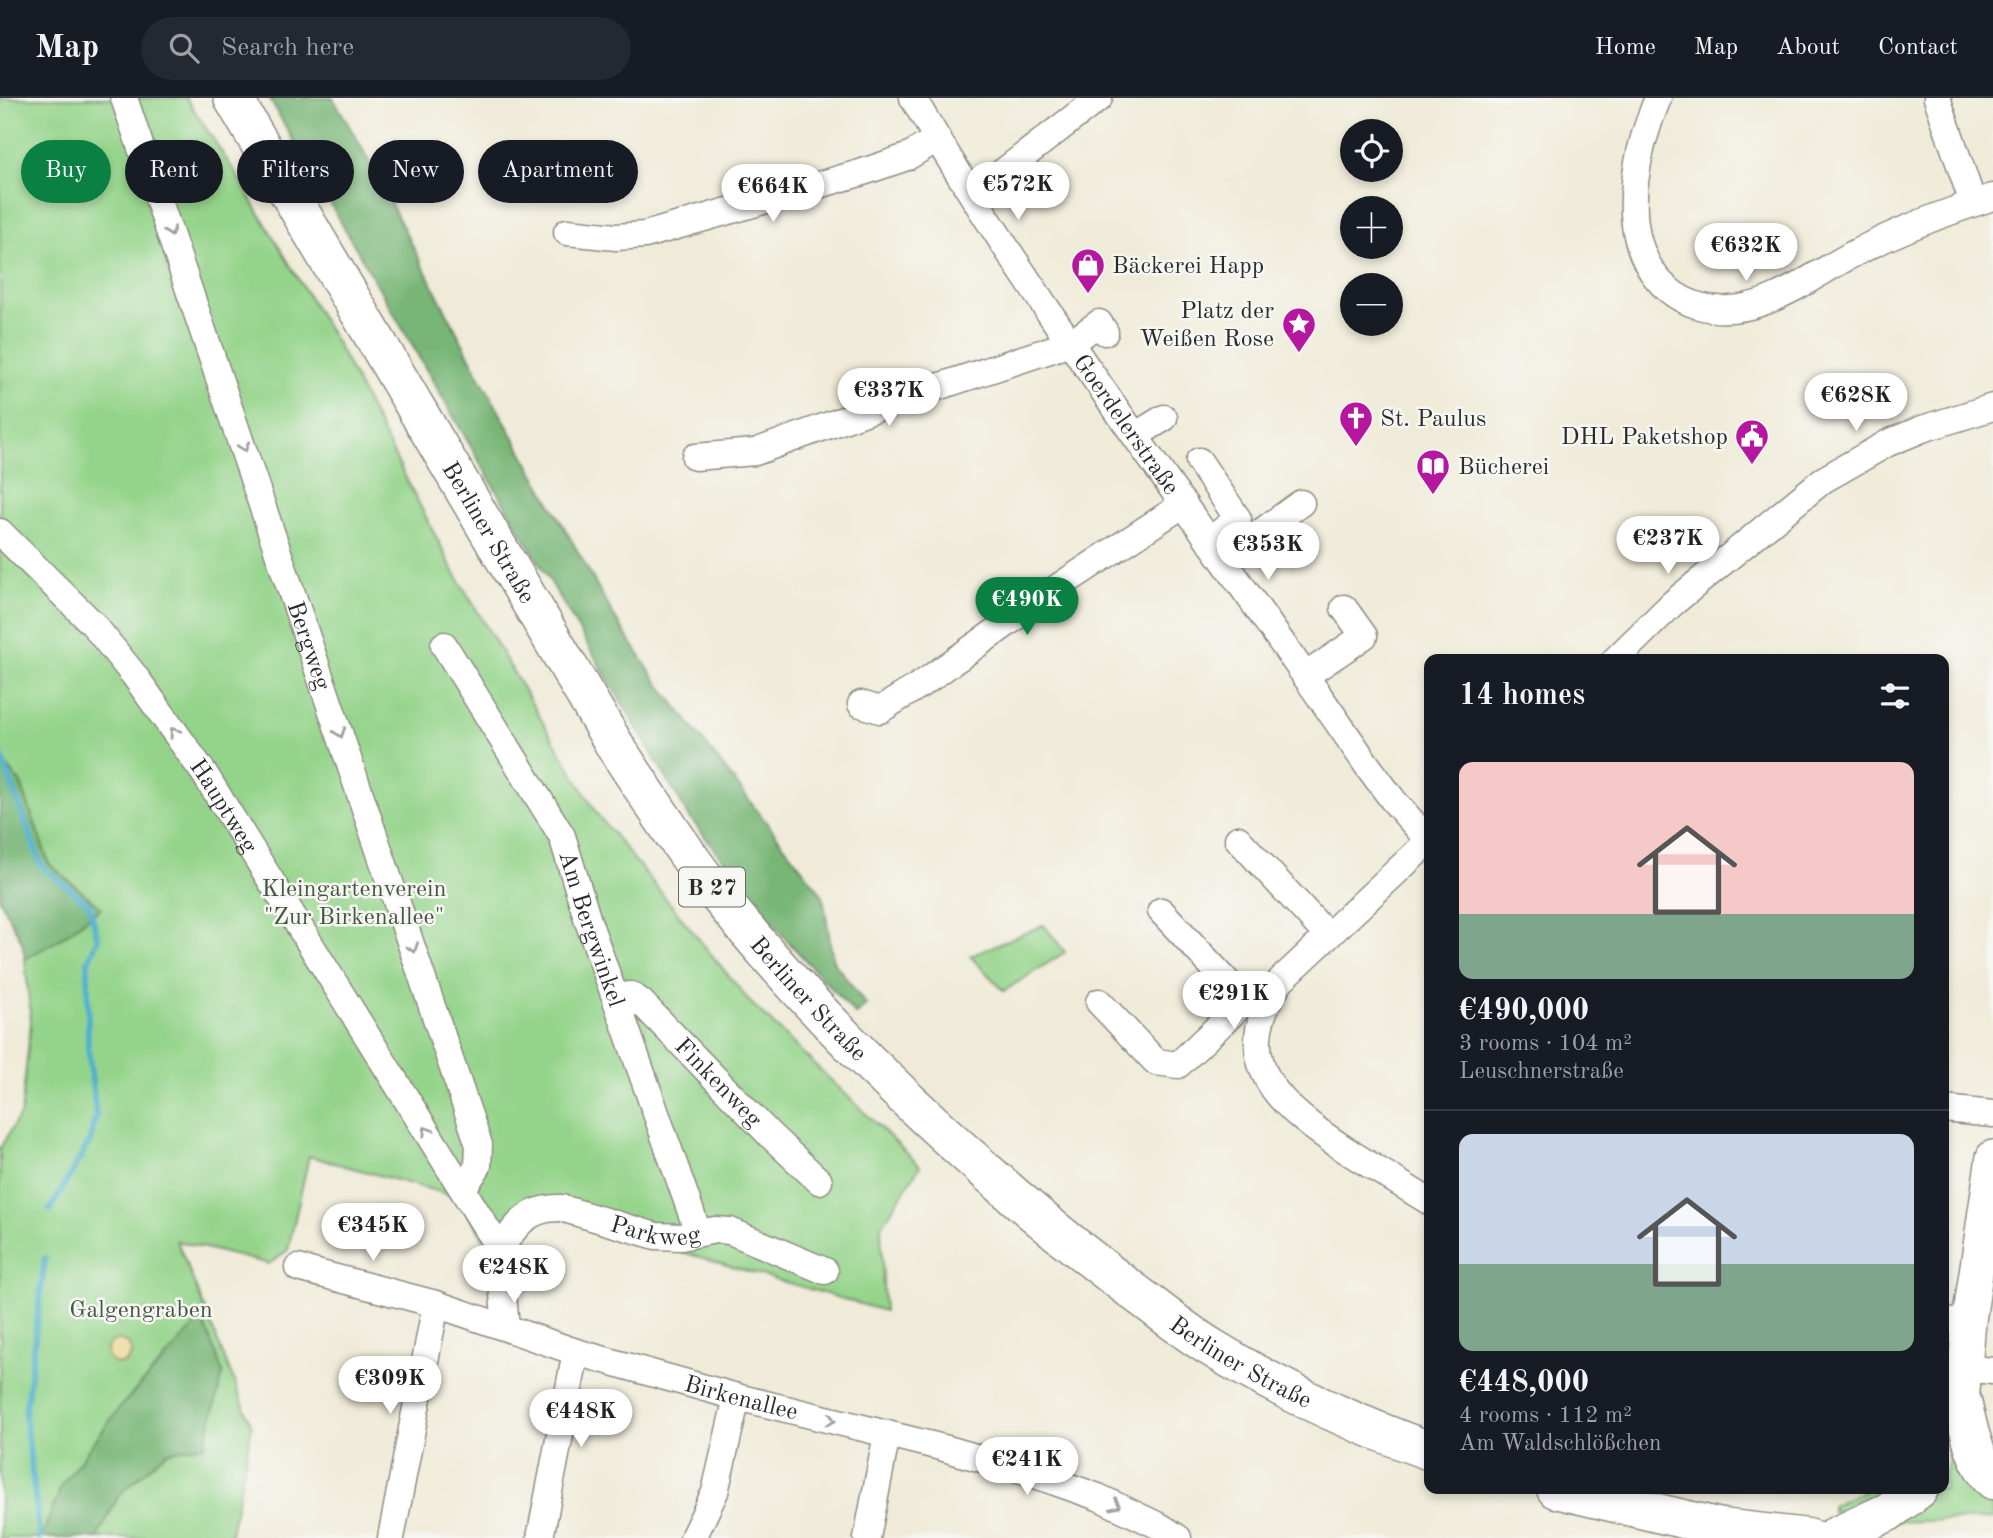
<!DOCTYPE html>
<html lang="en">
<head>
<meta charset="utf-8">
<style>
  :root { --surface:#171b24; --page:#242831; --text:#f1f3f6; --muted:#9ea1a6; --line:#363941; --accent:#0b8043 }
  body { margin:0; font-family:"Old Standard TT",serif; background:var(--page); color:var(--text); height:100vh; display:flex; flex-direction:column; font-size:26px; white-space:nowrap }
  * { box-sizing:border-box; margin:0 }
  p { font-size:23px; color:var(--muted) }
  .icon { flex:none; width:38px; height:38px; fill:none; stroke:currentColor; stroke-width:2; stroke-linecap:round; stroke-linejoin:round }
  .map { position:relative; flex:1; overflow:hidden }
  .drawer { position:absolute; left:1424px; top:556px; width:525px; height:840px; display:flex; flex-direction:column; background:var(--surface); border-radius:14px; box-shadow:0 4px 10px #0003 }
  .drawer>* { flex:none }
  .banner { position:absolute; left:21px; top:42px; width:665px; height:63px; display:flex; gap:14px }
  .controls { position:absolute; left:1340px; top:21px; display:grid; gap:14px }
  .controls a { display:grid; place-items:center; width:63px; height:63px; border-radius:50%; background:var(--surface); box-shadow:0 4px 10px #0003; font-size:35px }
  .price { position:absolute; translate:-50% -60px; padding:0 16px; border-radius:24px; background:#fff; color:#222; font-size:23px; line-height:46px; filter:drop-shadow(0 2px 4px #0008) }
  .price::after { content:''; position:absolute; left:50%; top:42px; width:21px; height:16px; margin-left:-10px; background:inherit; clip-path:polygon(0 0,100% 0,50% 100%) }
  .price.on { background:var(--accent); color:#fff }
  ul { padding:0; list-style:none }
  li { display:grid; align-content:center; gap:14px; height:371px; padding:0 35px }
  li+li { border-top:2px solid var(--line) }
  li span { display:grid; place-items:center; height:217px; border-radius:14px; color:#555 }
  li>.icon { margin-inline-start:auto }
  span .icon { width:126px; height:126px; fill:#fffc; stroke-width:1 }
  li b { font-size:30px }
  h2 { display:flex; justify-content:space-between; align-items:center; height:84px; padding:0 35px; font-size:30px }
  .chip { padding:0 24px; border-radius:32px; background:var(--surface); box-shadow:0 4px 10px #0003; font-size:24px; line-height:63px }
  .chip.on { background:var(--accent); color:#fff }
  header { display:flex; align-items:center; gap:42px; box-sizing:border-box; height:98px; padding:0 35px; background:var(--surface); border-bottom:2px solid var(--line) }
  header strong { font-size:33px }
  nav { display:flex; gap:38px; margin-inline-start:auto; font-size:24px }
  .search { width:490px; height:63px; background:var(--page); display:flex; align-items:center; gap:18px; box-sizing:border-box; padding:0 24px; border-radius:38px; color:var(--muted); font-size:26px }
  .map>svg:first-child { display:block }
  .green { fill:#94d48a; stroke:#60805a; stroke-width:2 }
  .forest { fill:#77b676; stroke:#517050; stroke-width:2 }
  .sand { fill:#eeda9e; stroke:#8c8264; stroke-width:2 }
  .lines { fill:none; stroke-linecap:round; stroke-linejoin:round }
  .stream { stroke:#4fb0ce; stroke-width:6 }
  .minor-casing { stroke:#8e8b82; stroke-width:29 }
  .major-casing { stroke:#8e8b82; stroke-width:36 }
  .highway-casing { stroke:#8e8b82; stroke-width:41 }
  .minor { stroke:#fff; stroke-width:26 }
  .major { stroke:#fff; stroke-width:33 }
  .highway { stroke:#fff; stroke-width:38 }
  .oneway { stroke:#a0a0a0 }
  .labels { text-anchor:middle; stroke-width:5; stroke-linejoin:round; paint-order:stroke }
  .shield { fill:#f6f6f2; stroke:#686867; stroke-width:2 }
  .shield-label { font-size:23px; font-weight:bold; fill:#2b2b2b }
  .poi-label { font-size:24px; fill:#2b2b2b; stroke:#f6f6f2; text-anchor:start }
  .street-label { font-size:24px; fill:#2b2b2b; stroke:#f6f6f2 }
  .park-label { font-size:24px; fill:#455543; stroke:#f6f6f2 }
</style>
</head>
<body>
<header>
<strong>Map</strong>
<div class="search"><svg class="icon" aria-label="search" viewBox="0 0 24 24"><circle cx="10" cy="10" r="6"/><path d="M15 15l6 6"/></svg>Search here</div>
<nav><a>Home</a><a>Map</a><a>About</a><a>Contact</a></nav>
</header>
<div class="map">
<svg width="1993" height="1440" viewBox="0 0 1993 1440">
  <rect width="100%" height="100%" fill="#f6f6f2"/>
  <filter id="ink" filterUnits="userSpaceOnUse"><feTurbulence type="fractalNoise" baseFrequency=".0143" numOctaves="2"/><feDisplacementMap in="SourceGraphic" scale="14" xChannelSelector="R" yChannelSelector="G"/><feConvolveMatrix kernelMatrix="1 2 1 2 8 2 1 2 1" color-interpolation-filters="sRGB"/></filter>
  <filter id="wash" filterUnits="userSpaceOnUse"><feTurbulence type="fractalNoise" baseFrequency=".00686" numOctaves="4" result="noise"/><feDisplacementMap in="SourceGraphic" scale="28" xChannelSelector="R" yChannelSelector="G"/><feGaussianBlur stdDeviation="1.57" result="paint"/><feColorMatrix in="noise" values="0 0 0 0 0 0 0 0 0 0 0 0 0 0 0 0 0 1.4 0 .05"/><feComposite in="paint" operator="in"/></filter>
  <g filter="url(#wash)">
    <rect width="100%" height="100%" fill="#f0ebd8"/>
    <g class="green">
      <path d="M0,0h186l47,71 104,175 116,226 144,244 153,188 170,164 -39,61 3,84 -339,-99 -55,37 -32,-52 -149,-41 -21,94 -19,14 -92,-23 75,185 -22,112h-230v-390l21,-35 10,-91 -6,-63 35,-20 41,-31 -52,-44 -28,-80 -21,-27z"/>
      <path d="M1044,827l21,27 -61,39 -34,-35z"/>
      <path d="M1957,1350l36,44v27l-99,3 39,-33h11v-15z"/>
      <path d="M1869,1391h36l-29,18 -44,5v-7z"/>
    </g>
    <g class="forest">
      <path d="M269,0h64l30,52 119,231 133,237 38,58 170,220 10,65 33,44 -10,10 -71,-77 -95,-120 -205,-347z"/>
      <path d="M0,659l21,27 28,80 52,44 -41,31 -35,20 -3,-17 -22,-42z"/>
      <path d="M202,1220l21,55 -18,72 -38,7 -48,43 -22,43h-56l21,-53 58,-78z"/>
    </g>
    <circle class="sand" cx="119" cy="1254" r="12"/>
    <g class="lines">
      <g class="stream">
        <path d="M0,654l41,114 48,38 9,35 -10,22v87l8,66 -6,27 -40,69"/>
        <path d="M40,1440l-15,-123 20,-157"/>
      </g>
    </g>
  </g>
  <g filter="url(#ink)">
    <g class="lines">
      <g class="minor-casing">
        <g id="minor">
          <path id="s1" d="M124,0l355,1047 -1,21 -15,23"/>
          <path id="s2" d="M913,0c136,232 303,445 454,667l26,35 37,42"/>
          <path d="M1658,0c-20,48 -37,116 -11,165 11,21 29,36 52,43 57,16 108,-28 156,-53 44,-23 91,-41 138,-56"/>
          <path d="M1937,0l36,105"/>
          <path d="M973,97l126,-97"/>
          <path d="M567,134l49,5 29,-2 215,-62 47,-16 30,-18"/>
          <path d="M1136,337l28,-17"/>
          <path d="M695,359l60,-5 143,-52 173,-57 28,-20 6,9"/>
          <path d="M1199,363l39,58 -28,21"/>
          <path id="s3" d="M0,434l93,92 41,51 70,98 288,464 7,14 7,76"/>
          <path d="M1224,461l77,-56"/>
          <path id="s4" d="M444,547l118,191 26,85 110,311"/>
          <path d="M1615,562l58,-57 150,-123 65,-37 34,-14 71,-22"/>
          <path d="M1305,578l59,-40 -20,-28"/>
          <path d="M861,606l19,6 46,-29 135,-96 123,-81"/>
          <path d="M1238,741l89,96"/>
          <path d="M1430,742l-149,140c-58,84 3,130 71,174 26,16 52,32 78,48"/>
          <path id="s5" d="M615,899l16,-2 10,7 129,133 49,46"/>
          <path d="M1099,904l57,60 22,3 67,-64 -84,-90"/>
          <path d="M1944,1011l49,5"/>
          <path id="s6" d="M499,1153c16,-25 29,-44 62,-43l95,28 25,1 34,-7 15,1 95,40"/>
          <path id="s7" d="M298,1170l138,36 140,48 161,45 207,51 83,24 71,25 63,30 17,11"/>
          <path d="M1944,1224l25,-1"/>
          <path d="M1964,1270l29,3"/>
          <path d="M391,1440l45,-234"/>
          <path d="M540,1440l36,-186"/>
          <path d="M693,1440l22,-46 22,-95"/>
          <path d="M867,1440l20,-104"/>
        </g>
      </g>
      <g class="major-casing">
        <path id="major" d="M1962,1304l7,-81 24,-164"/>
      </g>
      <g class="highway-casing">
        <g id="highway">
          <path id="s8" d="M233,0l384,651c30,45 59,92 93,136 85,108 181,204 286,295 46,41 95,80 145,117 23,17 46,36 71,51 68,42 143,76 218,103"/>
          <path d="M1962,1304c7,27 11,56 31,78"/>
          <path d="M1556,1391l165,39 87,10"/>
          <path d="M1832,1440l56,-26 31,-23"/>
        </g>
      </g>
      <use href="#minor" class="minor"/>
      <use href="#major" class="major"/>
      <use href="#highway" class="highway"/>
    </g>
    <defs><path id="oneway-chevron" d="M-2-3.5L2.5 0L-2 3.5" fill="none" stroke-width="1.6" stroke-linecap="round" stroke-linejoin="round" transform="scale(1.75)"/></defs>
    <g class="oneway">
      <use href="#oneway-chevron" transform="translate(170 134) rotate(71)"/>
      <use href="#oneway-chevron" transform="translate(244 349) rotate(71)"/>
      <use href="#oneway-chevron" transform="translate(174 634) rotate(-126)"/>
      <use href="#oneway-chevron" transform="translate(340 635) rotate(72)"/>
      <use href="#oneway-chevron" transform="translate(413 850) rotate(71)"/>
      <use href="#oneway-chevron" transform="translate(427 1033) rotate(-122)"/>
      <use href="#oneway-chevron" transform="translate(831 1322) rotate(14)"/>
      <use href="#oneway-chevron" transform="translate(1116 1407) rotate(25)"/>
    </g>
  </g>
  <defs>
    <g id="shop-pin" transform="scale(1.75)"><path d="M0 17L-7.5 6A9.5 9.5 0 1 1 7.5 6Z" fill="#b5179e" stroke="#f6f6f2"/><path d="M-5-2.5h2.3a2.7 3.5 0 0 1 5.4 0H5L5.5 6h-11ZM-1.5-2.5h3a1.5 2.3 0 0 0-3 0Z" fill="#fff"/></g>
    <g id="sight-pin" transform="scale(1.75)"><path d="M0 17L-7.5 6A9.5 9.5 0 1 1 7.5 6Z" fill="#b5179e" stroke="#f6f6f2"/><path d="M0-6L1.8-2.2L6-1.7L2.9 1.2L3.7 5.4L0 3.3L-3.7 5.4L-2.9 1.2L-6-1.7L-1.8-2.2Z" fill="#fff"/></g>
    <g id="church-pin" transform="scale(1.75)"><path d="M0 17L-7.5 6A9.5 9.5 0 1 1 7.5 6Z" fill="#b5179e" stroke="#f6f6f2"/><path d="M-1.2-6h2.4v3.5h3.3v2.4h-3.3V6h-2.4V-.1h-3.3v-2.4h3.3Z" fill="#fff"/></g>
    <g id="civic-pin" transform="scale(1.75)"><path d="M0 17L-7.5 6A9.5 9.5 0 1 1 7.5 6Z" fill="#b5179e" stroke="#f6f6f2"/><path d="M-.6-6.5H3V-4.5H.6V-3L4-1V1h2V6H-6V1h2V-1L-.6-3ZM-1.2 2.5V6h2.4V2.5Z" fill="#fff"/></g>
    <g id="library-pin" transform="scale(1.75)"><path d="M0 17L-7.5 6A9.5 9.5 0 1 1 7.5 6Z" fill="#b5179e" stroke="#f6f6f2"/><path d="M-6-4Q-3-5.5-.7-3.5V5Q-3 3-6 4ZM6-4Q3-5.5 .7-3.5V5Q3 3 6 4Z" fill="#fff"/></g>
  </defs>
  <g fill-rule="evenodd">
    <use href="#shop-pin" x="1088" y="167"/>
    <use href="#sight-pin" x="1299" y="226"/>
    <use href="#church-pin" x="1356" y="320"/>
    <use href="#civic-pin" x="1752" y="338"/>
    <use href="#library-pin" x="1433" y="368"/>
  </g>
  <g class="labels">
    <rect class="shield" x="679" y="769.5" width="66" height="39" rx="5"/>
    <g class="shield-label">
      <text x="712" y="797">B 27</text>
    </g>
    <g class="poi-label">
      <text x="1112" y="175">Bäckerei Happ</text>
      <text x="1274" y="220" text-anchor="end">Platz der<tspan x="1274" dy="28">Weißen Rose</tspan></text>
      <text x="1380" y="328">St. Paulus</text>
      <text x="1728" y="346" text-anchor="end">DHL Paketshop</text>
      <text x="1458" y="376">Bücherei</text>
    </g>
    <g class="street-label">
      <text dy="8" stroke="none"><textPath href="#s2" startOffset="390">Goerdelerstraße</textPath></text>
      <text dy="8" stroke="none"><textPath href="#s8" startOffset="504">Berliner Straße</textPath></text>
      <text dy="8" stroke="none"><textPath href="#s1" startOffset="578">Bergweg</textPath></text>
      <text dy="8" stroke="none"><textPath href="#s3" startOffset="355">Hauptweg</textPath></text>
      <text dy="8" stroke="none"><textPath href="#s4" startOffset="322">Am Bergwinkel</textPath></text>
      <text dy="8" stroke="none"><textPath href="#s8" startOffset="1071">Berliner Straße</textPath></text>
      <text dy="8" stroke="none"><textPath href="#s5" startOffset="140">Finkenweg</textPath></text>
      <text dy="8" stroke="none"><textPath href="#s6" startOffset="178">Parkweg</textPath></text>
      <text dy="8" stroke="none"><textPath href="#s8" startOffset="1638">Berliner Straße</textPath></text>
      <text dy="8" stroke="none"><textPath href="#s7" startOffset="462">Birkenallee</textPath></text>
    </g>
    <g class="park-label">
      <text x="354" y="798">Kleingartenverein<tspan x="354" dy="28">"Zur Birkenallee"</tspan></text>
      <text x="141" y="1219">Galgengraben</text>
    </g>
  </g>
</svg>
<div class="controls">
<a><svg class="icon" aria-label="locate" viewBox="0 0 24 24"><circle cx="12" cy="12" r="6"/><path d="M12 2v4M12 18v4M2 12h4M18 12h4"/></svg></a>
<a>+</a>
<a>−</a>
</div>
<b class="price" style="left:1018px;top:124px">€572K</b>
<b class="price" style="left:773px;top:126px">€664K</b>
<b class="price" style="left:1746px;top:185px">€632K</b>
<b class="price" style="left:889px;top:330px">€337K</b>
<b class="price" style="left:1856px;top:335px">€628K</b>
<b class="price" style="left:1668px;top:478px">€237K</b>
<b class="price" style="left:1268px;top:484px">€353K</b>
<b class="price on" style="left:1027px;top:539px">€490K</b>
<b class="price" style="left:1234px;top:933px">€291K</b>
<b class="price" style="left:373px;top:1165px">€345K</b>
<b class="price" style="left:514px;top:1207px">€248K</b>
<b class="price" style="left:390px;top:1318px">€309K</b>
<b class="price" style="left:581px;top:1351px">€448K</b>
<b class="price" style="left:1027px;top:1399px">€241K</b>
<div class="banner">
<a class="chip on">Buy</a>
<a class="chip">Rent</a>
<a class="chip">Filters</a>
<a class="chip">New</a>
<a class="chip">Apartment</a>
</div>
<section class="drawer">
<h2>14 homes<svg class="icon" aria-label="filters" viewBox="0 0 24 24"><path d="M4 7h16M4 17h16"/><circle cx="9" cy="7" r="2"/><circle cx="15" cy="17" r="2"/></svg></h2>
<ul>
<li><span style="background:linear-gradient(#f6c9c9 70%,#7fa58c 0)"><svg class="icon" aria-label="home" viewBox="0 0 24 24"><path d="M3 11l9-7 9 7M6 9v11h12V9"/></svg></span><div><b>€490,000</b><p>3 rooms · 104 m²</p><p>Leuschnerstraße</p></div></li>
<li><span style="background:linear-gradient(#c9d6e8 60%,#7fa58c 0)"><svg class="icon" aria-label="home" viewBox="0 0 24 24"><path d="M3 11l9-7 9 7M6 9v11h12V9"/></svg></span><div><b>€448,000</b><p>4 rooms · 112 m²</p><p>Am Waldschlößchen</p></div></li>
</ul>
</section>
</div>
</body>
</html>
